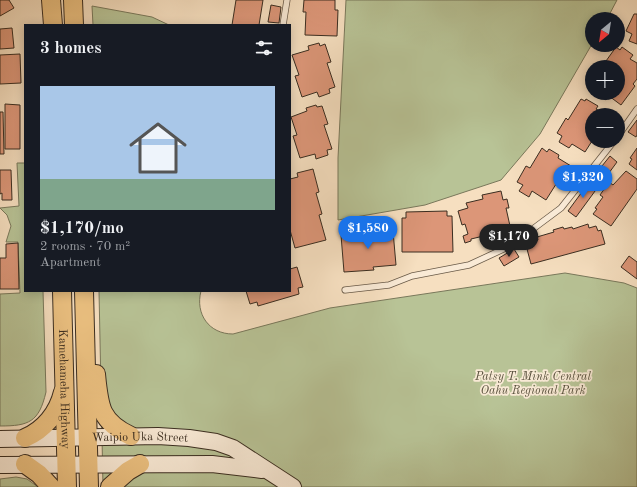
<!DOCTYPE html>
<html lang="en">
<head>
<meta charset="utf-8">
<style>
  :root { --surface:#171b24; --page:#20242c; --text:#f1f3f6; --muted:#9ea1a6; --line:#363941; --accent:#1a73e8 }
  body { margin:0; font-family:"Old Standard TT",serif; background:var(--page); color:var(--text); height:100vh; display:flex; flex-direction:column; font-size:15px; white-space:nowrap }
  * { box-sizing:border-box; margin:0 }
  p { font-size:13px; color:var(--muted) }
  .icon { flex:none; width:22px; height:22px; fill:none; stroke:currentColor; stroke-width:2; stroke-linecap:round; stroke-linejoin:round }
  .map { position:relative; flex:1; overflow:hidden }
  .drawer { position:absolute; left:24px; top:24px; width:267px; height:268px; display:flex; flex-direction:column; background:var(--surface); border-radius:0px; box-shadow:0 2px 10px #0003 }
  .drawer>* { flex:none }
  .needle { width:26px; rotate:210deg }
  .fabs { position:absolute; left:585px; top:12px; display:grid; gap:8px }
  .fabs a { display:grid; place-items:center; width:40px; height:40px; border-radius:50%; background:var(--surface); box-shadow:0 2px 10px #0003; font-size:20px }
  .price { position:absolute; translate:-50% -34px; padding:0 9px; border-radius:14px; background:var(--accent); color:#fff; font-size:13px; line-height:26px; filter:drop-shadow(0 1px 2px #0008) }
  .price::after { content:''; position:absolute; left:50%; top:24px; width:12px; height:9px; margin-left:-6px; background:inherit; clip-path:polygon(0 0,100% 0,50% 100%) }
  .price.selected { background:#222; color:#fff }
  ul { padding:0; list-style:none }
  li { display:grid; align-content:center; gap:8px; height:212px; padding:0 16px }
  li+li { border-top:1px solid var(--line) }
  li span { display:grid; place-items:center; height:124px; border-radius:0px; color:#555 }
  li>.icon { margin-inline-start:auto }
  span .icon { width:72px; height:72px; fill:#fffc; stroke-width:1 }
  li b { font-size:17px }
  h2 { display:flex; justify-content:space-between; align-items:center; height:48px; padding:0 16px; font-size:17px }
  .map>svg:first-child { display:block }
  .green { fill:#b8c396; stroke:#79785b }
  .building { fill:#dc9678; stroke:#3a2d20 }
  .lines { fill:none; stroke-linecap:round; stroke-linejoin:round }
  .lane-casing { stroke:#695a48; stroke-width:7 }
  .secondary-casing { stroke:#3a2d20; stroke-width:18 }
  .primary-casing { stroke:#3a2d20; stroke-width:20 }
  .lane { stroke:#f9ead6; stroke-width:5.5 }
  .secondary { stroke:#f9ead6; stroke-width:16 }
  .primary { stroke:#ebc080; stroke-width:18 }
  .labels { text-anchor:middle; stroke-width:3.5; stroke-linejoin:round; paint-order:stroke }
  .park-label { font-size:12px; font-style:italic; fill:#5a523e; stroke:#f9ead6 }
  .street-label { font-size:12px; fill:#3a2d20; stroke:#f9ead6 }
</style>
</head>
<body>
<div class="map">
<svg width="637" height="487" viewBox="0 0 637 487">
  <rect width="100%" height="100%" fill="#f6dfc0"/>
  <filter id="stains"><feTurbulence type="fractalNoise" baseFrequency=".005" numOctaves="4"/><feColorMatrix values="0 0 0 0 .2 0 0 0 0 .09 0 0 0 0 .02 0 0 0 .5 -.17"/></filter>
  <radialGradient id="worn" r=".72"><stop offset=".6" stop-color="#630" stop-opacity="0"/><stop offset="1" stop-color="#630" stop-opacity=".3"/></radialGradient>
  <g class="green">
    <path d="M346,0h271l-10,19h-15v25l-52,90 -39,46 -76,25 -87,15v-62z"/>
    <path d="M92,6l60,11 17,8h-76z"/>
    <path d="M17,163h8v128h18l3,101c-7,30 -17,34 -46,34v-132l20,-1 -2,-51h-12l5,-16 -4,-11 -7,-7 19,-2z"/>
    <path d="M565,273l59,10 13,5v199h-534l-4,-196h102c-6,23 8,43 32,43l97,-26z"/>
    <path d="M16,477l11,2 11,8h-38v-8z"/>
  </g>
  <g class="building">
    <path d="M0,0h9l5,8 -14,8z"/>
    <path d="M236,0h27l-4,25h-27z"/>
    <path d="M304,0h31v10h3l-1,26 -32,-1 1,-23h-3z"/>
    <path d="M271,5l10,2 -2,16 -11,-1z"/>
    <path d="M634,14h3v30l-8,-3 3,-7 -6,-3z"/>
    <path d="M12,28l2,20 -14,1v-20z"/>
    <path d="M319,43l1,3 5,-2 6,18 -4,1 8,24 -6,2 1,4 -11,4 -2,-5 -15,5 -7,-21 4,-1 -7,-20 17,-5 -1,-4z"/>
    <path d="M616,47l4,3 2,-3 11,8 -3,4 7,4v16l-4,5 2,2 -14,19 -12,-9 -3,4 -9,-7h21v-26h-8l2,-2 -6,-4z"/>
    <path d="M20,54l1,29 -21,1v-29z"/>
    <path d="M581,99l4,2 1,-2 12,7 -2,3 10,6h-14v26l-7,11 -13,-8 -3,4 -10,-6 3,-6 -5,-3 9,-15 2,2z"/>
    <path d="M5,104l15,1v44h-15z"/>
    <path d="M316,105l1,2 5,-1 6,18 -4,1 8,24 -5,1 1,5 -12,4 -1,-5 -15,4 -7,-22 4,-1 -6,-18 16,-6 -1,-3z"/>
    <path d="M0,112h3l1,42h-4z"/>
    <path d="M637,120v15l-1,2 -8,-5z"/>
    <path d="M542,148l5,4 2,-3 10,6 -1,3 13,8 -10,17 -3,-2 -12,19 -14,-9 -3,6 -10,-6 4,-6 -6,-3 9,-16 4,2z"/>
    <path d="M637,148v22l-8,-6 3,-5 -2,-1z"/>
    <path d="M610,156l7,6 -11,15 -8,-6z"/>
    <path d="M313,169l6,23 -3,1 6,21 -3,1 7,25 -31,8 -5,-18v-51l8,-2 -1,-4z"/>
    <path d="M0,170h11l1,30h-10v-7l-2,1z"/>
    <path d="M626,171l11,8v10l-26,37 -18,-12 4,-5 -2,-1 8,-11 -3,-2 9,-13 4,3z"/>
    <path d="M590,181l8,6 -22,30 -8,-6z"/>
    <path d="M501,191l2,9 4,-1 2,9h-3l4,18 -19,5 1,3 -21,5v2l-6,2 -2,-7 5,-2 -3,-10 -3,1 -4,-14 10,-3 -2,-5 17,-4 -1,-4z"/>
    <path d="M447,211v5h5l1,36h-51v-34h4v-6z"/>
    <path d="M588,224l1,4 7,-2 2,5 3,-1 4,14 -74,20 -4,-15 6,-2 -2,-5 7,-2 -1,-3 17,-5 -1,-2 10,-3 1,2 8,-2 1,2z"/>
    <path d="M387,227l1,5 5,-1 3,34 -23,2 1,3 -30,2 -3,-37 32,-2v-5z"/>
    <path d="M18,243l1,46h-19v-31h6v-14z"/>
    <path d="M514,249l5,8 -15,9 -5,-8z"/>
    <path d="M629,256l8,6v17l-16,-12z"/>
    <path d="M297,267l6,20 -5,1 1,6 -41,12 -1,-4 -7,2 -4,-13h44v-22z"/>
  </g>
  <g class="lines">
    <g class="lane-casing">
      <g id="lane">
        <path d="M283,25l4,-25"/>
        <path d="M618,136l19,-27"/>
        <path d="M345,290l44,-5 23,-9 57,-11 41,-19 51,-38 53,-67"/>
      </g>
    </g>
    <g class="secondary-casing">
      <g id="secondary">
        <path id="s1" d="M0,439l158,-3 31,2 27,4 17,6 60,39"/>
        <path d="M0,465l212,-1 50,6"/>
      </g>
    </g>
    <g class="primary-casing">
      <g id="primary">
        <path d="M51,0l2,25"/>
        <path d="M73,0l1,25"/>
        <path id="s2" d="M62,291l5,196"/>
        <path d="M84,291l5,196"/>
        <path d="M96,374c3,32 4,48 35,62"/>
        <path d="M25,438c19,-8 33,-25 38,-46"/>
        <path d="M25,464l14,10 12,13"/>
        <path d="M110,487l18,-16 12,-7"/>
      </g>
    </g>
    <use href="#lane" class="lane"/>
    <use href="#secondary" class="secondary"/>
    <use href="#primary" class="primary"/>
  </g>
  <g class="labels">
    <g class="park-label">
      <text x="533" y="380">Patsy T. Mink Central<tspan x="533" dy="14">Oahu Regional Park</tspan></text>
    </g>
    <g class="street-label">
      <text dy="4" stroke="none"><textPath href="#s2" startOffset="98">Kamehameha Highway</textPath></text>
      <text dy="4" stroke="none"><textPath href="#s1" startOffset="140">Waipio Uka Street</textPath></text>
    </g>
  </g>
  <rect width="100%" height="100%" filter="url(#stains)"/>
  <rect width="100%" height="100%" fill="url(#worn)"/>
</svg>
<div class="fabs">
<a><svg class="needle" viewBox="-14 -14 28 28"><path d="M0-13l5 13h-10z" fill="#e53935"/><path d="M0 13l5-13h-10z" fill="#9ea1a6"/></svg></a>
<a>+</a>
<a>−</a>
</div>
<b class="price" style="left:583px;top:199px">$1,320</b>
<b class="price" style="left:368px;top:250px">$1,580</b>
<b class="price selected" style="left:509px;top:258px">$1,170</b>
<section class="drawer">
<h2>3 homes<svg class="icon" aria-label="filters" viewBox="0 0 24 24"><path d="M4 7h16M4 17h16"/><circle cx="9" cy="7" r="2"/><circle cx="15" cy="17" r="2"/></svg></h2>
<ul>
<li><span style="background:linear-gradient(#a9c7e8 75%,#7fa58c 0)"><svg class="icon" aria-label="home" viewBox="0 0 24 24"><path d="M3 11l9-7 9 7M6 9v11h12V9"/></svg></span><div><b>$1,170/mo</b><p>2 rooms · 70 m²</p><p>Apartment</p></div></li>
</ul>
</section>
</div>
</body>
</html>
